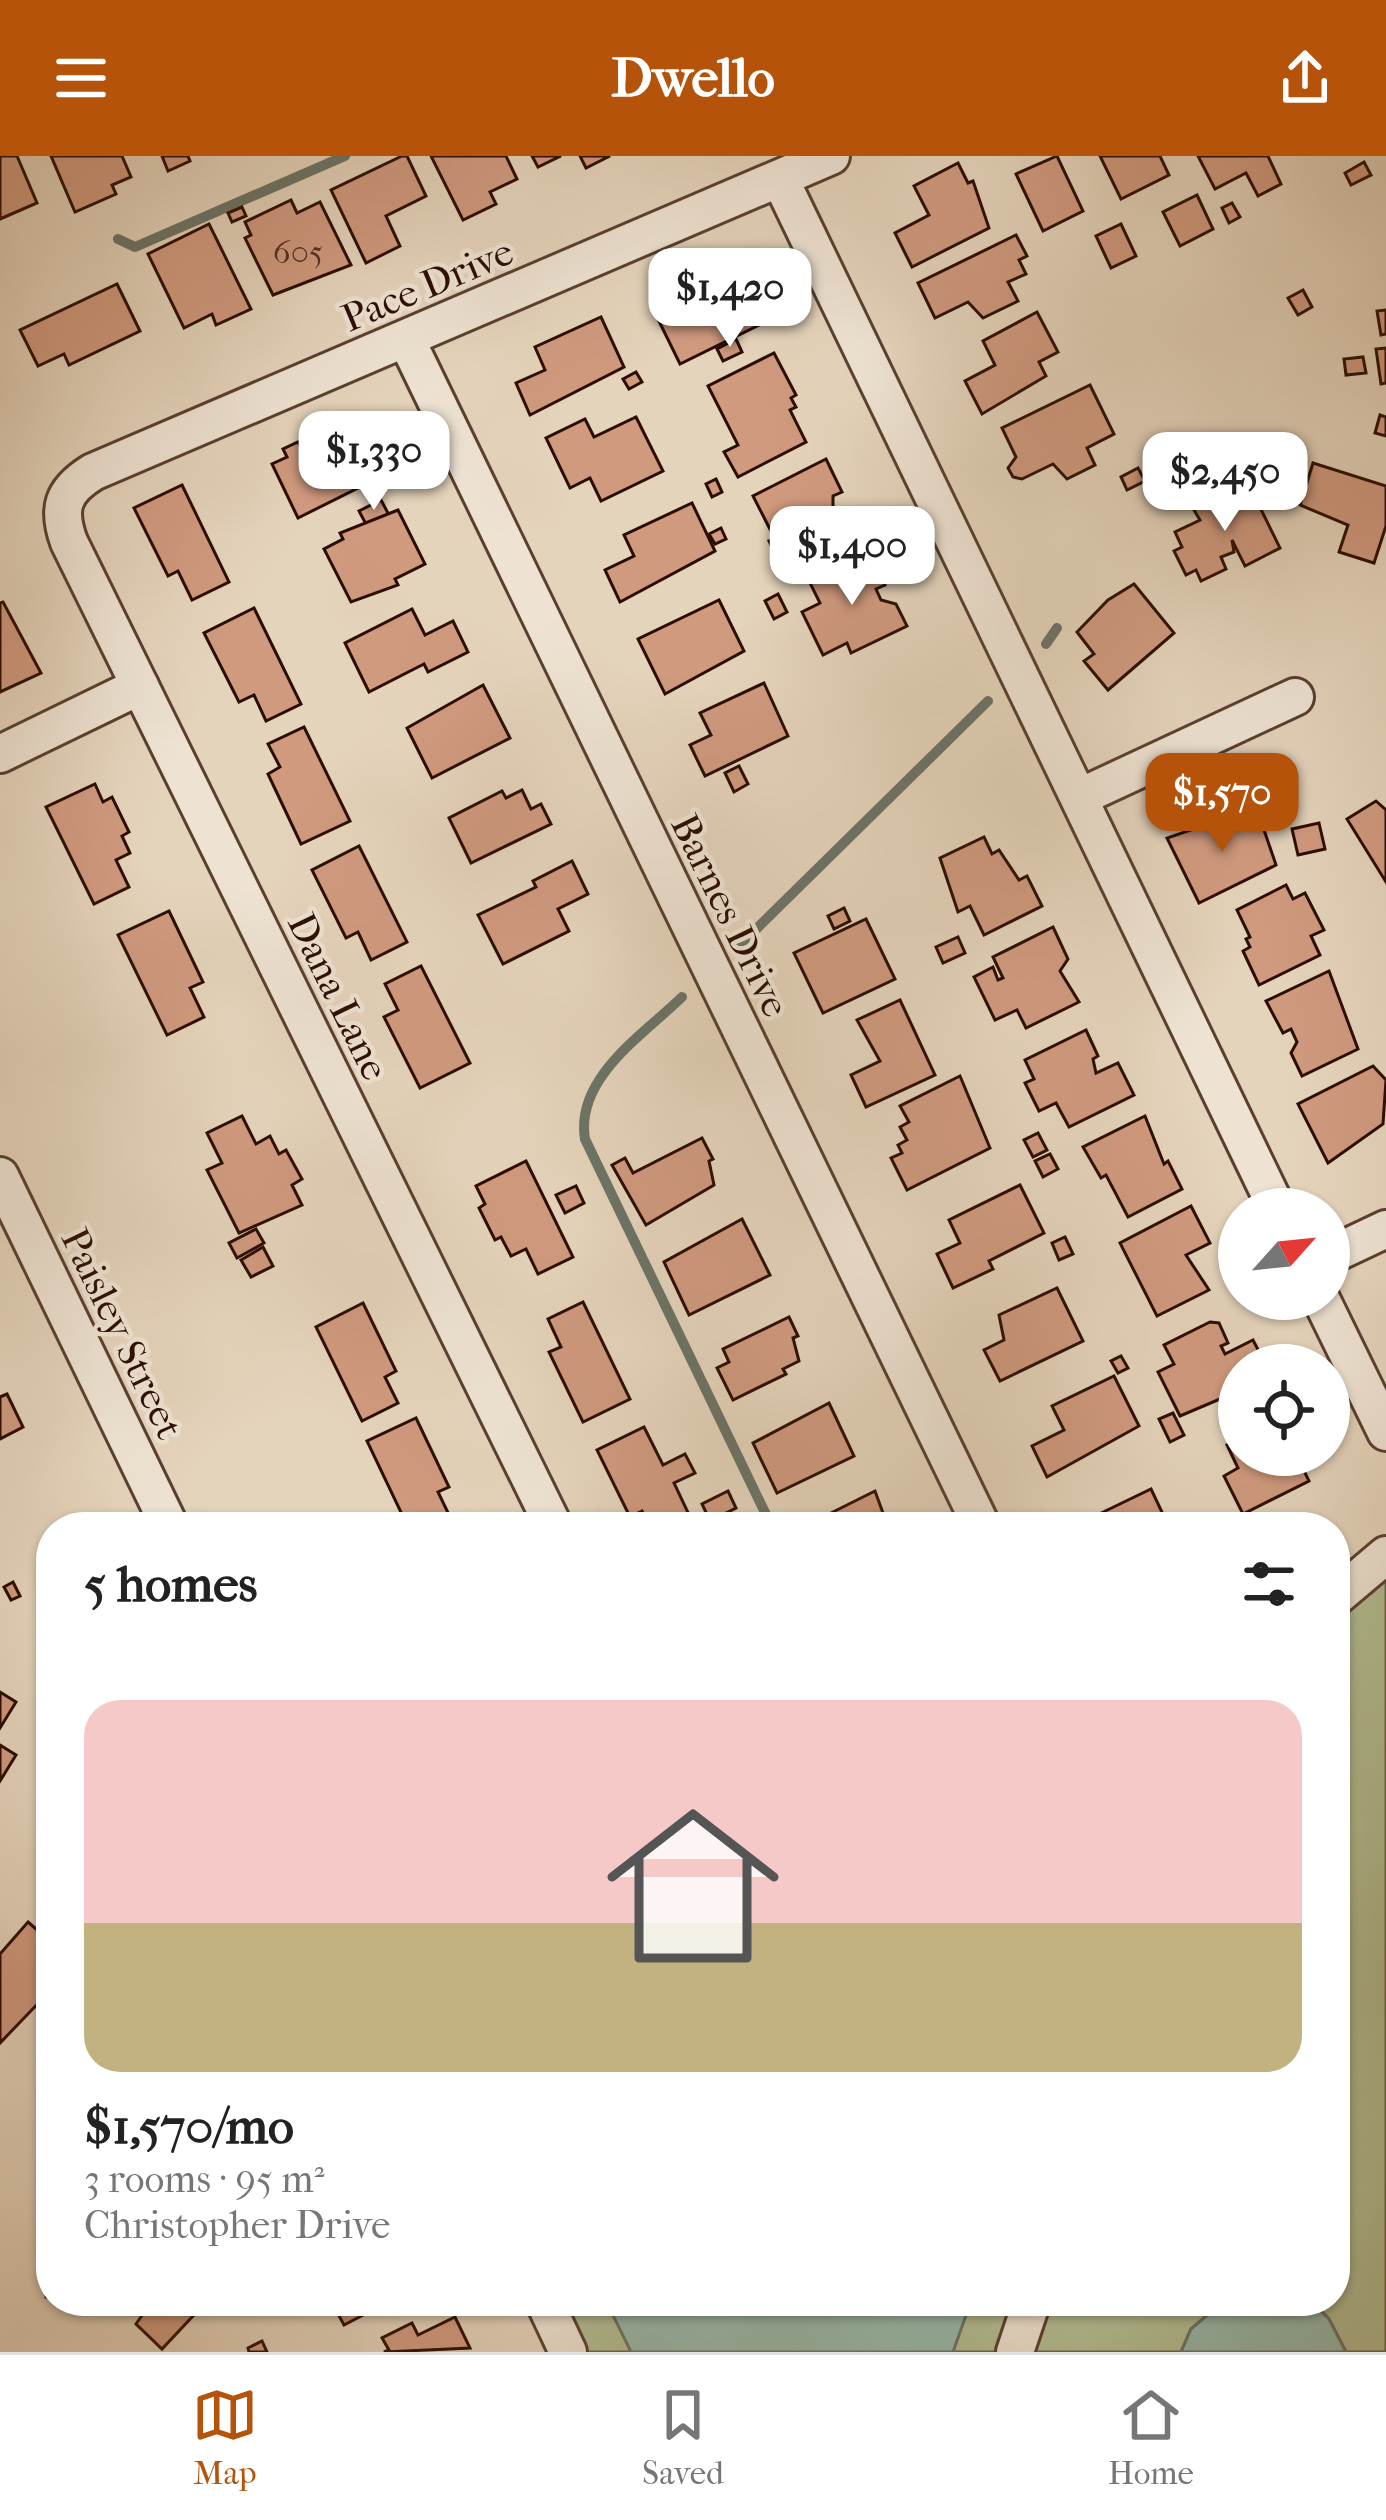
<!DOCTYPE html>
<html lang="en">
<head>
<meta charset="utf-8">
<style>
  :root { --surface:#fff; --page:#f2f2f2; --text:#222; --muted:#767676; --line:#e0e0e0; --accent:#b45309 }
  body { margin:0; font-family:"IM FELL French Canon",serif; background:var(--page); color:var(--text); height:100vh; display:flex; flex-direction:column; font-size:45px; white-space:nowrap }
  * { box-sizing:border-box; margin:0 }
  p { font-size:39px; color:var(--muted) }
  .icon { flex:none; width:66px; height:66px; fill:none; stroke:currentColor; stroke-width:2; stroke-linecap:round; stroke-linejoin:round }
  .map { position:relative; flex:1; overflow:hidden }
  .drawer { position:absolute; left:36px; top:1356px; width:1314px; height:804px; display:flex; flex-direction:column; background:var(--surface); border-radius:48px; box-shadow:0 3px 9px #0004 }
  .drawer>* { flex:none }
  .needle { width:78px; rotate:63deg }
  .fabs { position:absolute; left:1218px; top:1032px; display:grid; gap:24px }
  .fabs a { display:grid; place-items:center; width:132px; height:132px; border-radius:50%; background:var(--surface); box-shadow:0 3px 9px #0004; font-size:60px }
  .price { position:absolute; translate:-50% -102px; padding:0 27px; border-radius:24px; background:#fff; color:#222; font-size:39px; line-height:78px; filter:drop-shadow(0 3px 6px #0008) }
  .price::after { content:''; position:absolute; left:50%; top:72px; width:36px; height:27px; margin-left:-18px; background:inherit; clip-path:polygon(0 0,100% 0,50% 100%) }
  .price.on { background:var(--accent); color:#fff }
  ul { padding:0; list-style:none }
  li { display:grid; align-content:center; gap:24px; height:636px; padding:0 48px }
  li span { display:grid; place-items:center; height:372px; border-radius:36px; color:#555 }
  li>.icon { margin-inline-start:auto }
  span .icon { width:216px; height:216px; fill:#fffc; stroke-width:1 }
  li b { font-size:51px }
  h2 { display:flex; justify-content:space-between; align-items:center; height:144px; padding:0 48px; font-size:51px }
  header { display:flex; justify-content:space-between; align-items:center; height:156px; padding:0 48px; background:var(--accent); color:#fff; font-size:54px; font-weight:700 }
  .menu { display:flex; justify-content:space-around; align-items:center; height:168px; border-top:3px solid var(--line); background:var(--surface); font-size:33px; color:var(--muted) }
  .menu a { display:grid; justify-items:center; gap:6px }
  .menu .on { color:var(--accent) }
  .map>svg:first-child { display:block }
  .green { fill:#b2bd93; stroke:#6e654a; stroke-width:3 }
  .water { fill:#97b9ab; stroke:#6c7467; stroke-width:3 }
  .lines { fill:none; stroke-linecap:round; stroke-linejoin:round }
  .stream { stroke:#6c7467; stroke-width:10 }
  .building { fill:#d09a7f; stroke:#2b0d02; stroke-width:3 }
  .minor-casing { stroke:#5a3f30; stroke-width:42 }
  .minor { stroke:#eee3d3; stroke-width:36 }
  .labels { text-anchor:middle; stroke-width:9; stroke-linejoin:round; paint-order:stroke }
  .number-label { font-size:33px; fill:#543021 }
  .street-label { font-size:39px; fill:#2b0d02; stroke:#eee3d3 }
</style>
</head>
<body>
<header><svg class="icon" aria-label="menu" viewBox="0 0 24 24"><path d="M4 6h16M4 12h16M4 18h16"/></svg>Dwello<svg class="icon" aria-label="share" viewBox="0 0 24 24"><path d="M12 15V3M7 8l5-5 5 5M5 13v7h14v-7"/></svg></header>
<div class="map">
<svg width="1386" height="2196" viewBox="0 0 1386 2196">
  <rect width="100%" height="100%" fill="#e5d4bc"/>
  <filter id="stains"><feTurbulence type="fractalNoise" baseFrequency=".00167" numOctaves="4"/><feColorMatrix values="0 0 0 0 .2 0 0 0 0 .09 0 0 0 0 .02 0 0 0 .5 -.17"/></filter>
  <radialGradient id="worn" r=".72"><stop offset=".6" stop-color="#630" stop-opacity="0"/><stop offset="1" stop-color="#630" stop-opacity=".3"/></radialGradient>
  <g class="green">
    <path d="M1386,1399v797h-40l-17,-33 -18,-18h24v-703z"/>
    <path d="M544,2145h680l-33,28 -10,23h-613z"/>
  </g>
  <g class="water">
    <path d="M606,2145h365l-18,51h-322z"/>
    <path d="M1224,2145h87l18,18 17,33h-165l10,-23z"/>
  </g>
  <g class="lines">
    <g class="stream">
      <path d="M118,83l17,8 210,-91"/>
      <path d="M1046,488l11,-16"/>
      <path d="M741,788l247,-243"/>
      <path d="M682,841c-39,38 -107,81 -97,142l187,388"/>
    </g>
  </g>
  <g class="building">
    <path d="M0,0h17l20,47 -37,16z"/>
    <path d="M51,0h71l9,21 -19,8 4,9 -41,18z"/>
    <path d="M162,0h26l2,5 -22,10z"/>
    <path d="M402,0h5l19,40 -40,20 14,30 -34,17 -35,-73z"/>
    <path d="M431,0h75l11,23 -27,13 6,12 -33,16z"/>
    <path d="M532,0h29l-23,11z"/>
    <path d="M580,0h30l-24,12z"/>
    <path d="M1057,0l26,55 -40,20 -27,-57z"/>
    <path d="M1100,0h60l9,19 -48,24z"/>
    <path d="M1198,0h70l13,28 -23,12 -12,-23 -31,16z"/>
    <path d="M1364,6l7,13 -20,10 -6,-12z"/>
    <path d="M958,7l10,20 5,-2 16,47 -77,39 -17,-34 34,-18 -15,-29z"/>
    <path d="M1197,39l16,34 -33,17 -17,-34z"/>
    <path d="M291,44l6,13 23,-11 31,63 -78,30 -28,-57 6,-3 -6,-13z"/>
    <path d="M1232,47l8,14 -11,6 -7,-15z"/>
    <path d="M242,51l4,9 -14,6 -4,-9z"/>
    <path d="M209,68l42,85 -35,16 -4,-11 -28,14 -36,-74z"/>
    <path d="M1121,68l15,32 -25,12 -15,-32z"/>
    <path d="M1016,79l11,21 -8,4 7,14 -18,8 10,19 -35,17 -15,-16 -33,16 -17,-35z"/>
    <path d="M734,113l27,55 -81,40 -27,-55z"/>
    <path d="M117,128l23,47 -71,34 -5,-11 -26,12 -18,-36z"/>
    <path d="M1303,134l9,17 -14,8 -10,-17z"/>
    <path d="M1386,154v24l-5,1 -4,-24z"/>
    <path d="M1037,156l21,40 -19,10 7,14 -64,38 -17,-33 30,-16 -12,-24z"/>
    <path d="M601,161l23,50 -94,48 -14,-32 29,-13 -10,-23z"/>
    <path d="M736,183l6,13 -19,9 -6,-12z"/>
    <path d="M1386,192v35l-5,1 -5,-35z"/>
    <path d="M774,197l22,42 -5,3 5,9 -6,3 16,32 -68,35 -14,-25 14,-7 -30,-59z"/>
    <path d="M1363,201l3,16 -20,2 -2,-16z"/>
    <path d="M636,216l6,10 -13,7 -6,-10z"/>
    <path d="M1090,229l24,49 -27,14 8,17 -28,14 -14,-15 -31,15 -9,-2 -5,-9 8,-11 -14,-29z"/>
    <path d="M1380,259l6,2v19l-11,-3z"/>
    <path d="M636,261l27,54 -62,30 -11,-23 -20,10 -24,-50 39,-19 9,18z"/>
    <path d="M336,277l10,21 21,-10 15,32 -84,42 -26,-54 15,-7 -4,-8 15,-7 4,7z"/>
    <path d="M826,303l16,33 -9,4v10l15,29 -59,30 -4,-8 -7,3 -9,-19 6,-2 -22,-43z"/>
    <path d="M1313,307l73,23v40l-12,37 -35,-11 9,-27 -48,-20z"/>
    <path d="M1138,312l7,13 -18,9 -6,-13z"/>
    <path d="M716,323l6,13 -10,5 -6,-13z"/>
    <path d="M1248,327l32,65 -35,18 -13,-26 2,12 -13,5 5,12 -25,12 -5,-11 -10,5 -12,-24 8,-4 -7,-15 25,-12 -6,-10z"/>
    <path d="M182,329l47,97 -37,18 -14,-29 -10,5 -34,-68z"/>
    <path d="M381,344l8,15 -22,11 -8,-15z"/>
    <path d="M692,347l23,48 -95,51 -15,-32 29,-14 -10,-21z"/>
    <path d="M398,354l27,54 -30,15 3,6 -47,17 -27,-53 19,-10 -3,-6z"/>
    <path d="M721,372l5,11 -11,5 -6,-10z"/>
    <path d="M869,398l16,31 -9,4 5,11 15,4 11,22 -56,27 -4,-10 -24,12 -21,-43 18,-9 -10,-20z"/>
    <path d="M1134,428l40,49 -66,57 -24,-29 10,-7 -17,-22 31,-32z"/>
    <path d="M778,438l9,18 -13,7 -9,-18z"/>
    <path d="M719,444l25,51 -79,43 -27,-55z"/>
    <path d="M3,446l38,71 -41,19v-89z"/>
    <path d="M254,452l47,96 -35,17 -12,-26 -15,7 -35,-69z"/>
    <path d="M412,453l13,26 28,-14 15,31 -40,20 -4,-8 -55,28 -24,-49z"/>
    <path d="M764,527l24,53 -83,40 -15,-31 21,-10 -11,-22z"/>
    <path d="M483,529l27,53 -78,40 -25,-50z"/>
    <path d="M304,571l46,94 -49,23 -33,-70 12,-7 -12,-23z"/>
    <path d="M739,610l9,18 -14,8 -9,-19z"/>
    <path d="M95,628l8,18 9,-5 17,35 -7,4 8,17 -14,7 13,27 -35,17 -48,-97z"/>
    <path d="M522,634l9,19 10,-5 10,20 -80,39 -22,-45 53,-27 4,7z"/>
    <path d="M1279,642l8,17 -12,5 -7,-17z"/>
    <path d="M1263,643l7,15 -13,7 -8,-15z"/>
    <path d="M1376,645l10,9v72l-39,-63z"/>
    <path d="M1234,659l5,11 14,-7 4,8 5,-3 14,41 -77,38 -32,-65z"/>
    <path d="M1319,667l6,26 -27,6 -6,-26z"/>
    <path d="M984,681l8,17 7,-4 20,30 8,-4 15,30 -58,29 -14,-29 -12,6 -18,-54z"/>
    <path d="M359,690l48,96 -36,18 -13,-28 -12,6 -34,-68z"/>
    <path d="M572,705l16,33 -30,15 11,22 -66,33 -25,-49 58,-28 -3,-6z"/>
    <path d="M1286,729l7,14 12,-6 19,37 -13,6 9,19 -61,30 -16,-34 7,-4 -4,-8 4,-2 -13,-27z"/>
    <path d="M844,752l6,13 -16,8 -6,-13z"/>
    <path d="M169,755l34,71 -13,6 14,29 -37,18 -49,-100z"/>
    <path d="M866,763l29,60 -72,34 -29,-60z"/>
    <path d="M1053,771l15,32 -8,12 19,31 -53,26 -9,-18 -22,10 -21,-43 19,-10 5,13 5,-2 -10,-21z"/>
    <path d="M958,781l7,16 -22,10 -7,-16z"/>
    <path d="M421,810l49,97 -50,25 -36,-71 14,-7 -13,-26z"/>
    <path d="M1329,815l29,78 -56,27 -11,-23 6,-11 -6,-13 -8,4 -17,-32z"/>
    <path d="M900,844l35,75 -69,32 -15,-32 29,-14 -23,-41z"/>
    <path d="M1086,874l12,26 -5,3 3,14 22,-10 16,32 -65,32 -13,-24 -17,8 -14,-28 9,-4 -9,-19z"/>
    <path d="M1373,910l13,14 -3,44 -55,39 -30,-59z"/>
    <path d="M960,920l30,72 -83,42 -16,-32 11,-5 -4,-8 9,-5 -7,-13 9,-5 -9,-16z"/>
    <path d="M242,960l14,28 14,-8 9,18 7,-4 16,29 -10,6 10,20 -63,28 -32,-63 15,-7 -15,-30z"/>
    <path d="M1145,960l19,48 4,-3 14,28 -54,28 -22,-42 -5,3 -18,-31z"/>
    <path d="M1038,977l9,17 -14,7 -9,-17z"/>
    <path d="M702,982l11,21 -4,2 5,24 -68,40 -34,-60 13,-7 8,15z"/>
    <path d="M1050,998l8,15 -15,8 -8,-16z"/>
    <path d="M526,1005l47,96 -35,17 -12,-25 -15,7 -10,-19 -6,3 -16,-32 6,-4 -9,-18z"/>
    <path d="M1020,1029l24,48 -55,28 4,8 -40,19 -16,-34 23,-11 -11,-23z"/>
    <path d="M576,1030l8,17 -19,10 -9,-18z"/>
    <path d="M1191,1050l19,37 -24,12 23,35 -52,26 -37,-73z"/>
    <path d="M742,1063l28,56 -81,40 -25,-53z"/>
    <path d="M256,1073l8,14 -27,15 -8,-15z"/>
    <path d="M1065,1081l8,17 -14,6 -7,-17z"/>
    <path d="M263,1091l10,19 -22,11 -10,-17z"/>
    <path d="M1057,1132l26,53 -83,40 -16,-31 20,-10 -5,-25z"/>
    <path d="M583,1146l47,97 -47,23 -34,-70 12,-5 -13,-28z"/>
    <path d="M363,1147l33,68 -11,6 13,26 -36,18 -46,-94z"/>
    <path d="M789,1161l9,19 -5,2 6,23 -16,8 3,5 -53,26 -16,-32 12,-6 -6,-13z"/>
    <path d="M1210,1166l9,1 9,20 -7,3 4,8 28,-14 13,25h-27v26l-59,25 -22,-44 16,-8 -10,-19z"/>
    <path d="M1121,1200l7,12 -10,5 -7,-12z"/>
    <path d="M1114,1220l25,50 -92,51 -15,-31 32,-16 -12,-24z"/>
    <path d="M7,1238l16,33 -23,12v-42z"/>
    <path d="M829,1247l25,53 -77,37 -24,-50z"/>
    <path d="M1173,1257l11,22 -14,7 -11,-23z"/>
    <path d="M416,1262l33,69 -11,5 14,29 -14,6h-30l-41,-86z"/>
    <path d="M644,1271l19,38 22,-11 10,19 -21,10 18,38 -11,6h-31l-8,-16 -12,6 -33,-67z"/>
    <path d="M1239,1283v16h47l4,7 8,-4 11,23 -66,33 -19,-38 14,-8 -11,-23z"/>
    <path d="M1151,1333l18,38h-96l22,-11z"/>
    <path d="M728,1335l8,17 -26,13 -8,-17z"/>
    <path d="M875,1335l12,33 -76,3 -2,-3z"/>
    <path d="M1185,1358l8,13h-19l-3,-5z"/>
    <path d="M13,1426l7,14 -9,4 -7,-13z"/>
    <path d="M0,1536l16,10 -16,26z"/>
    <path d="M0,1589l16,10 -16,26z"/>
    <path d="M28,1766l23,20v14l-10,12 10,22 -51,53v-89z"/>
    <path d="M51,2077v65l-5,-1z"/>
    <path d="M152,2145h55l-45,48 -26,-25z"/>
    <path d="M331,2145h59l-46,24z"/>
    <path d="M455,2161l15,31 -86,4 5,-2 -7,-12 30,-15 6,12z"/>
    <path d="M262,2185l5,11h-18l-1,-4z"/>
  </g>
  <g class="lines">
    <g class="minor-casing">
      <g id="minor">
        <path d="M780,23l497,1030"/>
        <path d="M406,183l576,1188"/>
        <path d="M0,598l140,-68"/>
        <path d="M1080,641l215,-100"/>
        <path d="M0,1020l170,351"/>
        <path d="M1329,1100l57,-27"/>
        <path d="M1321,1143l65,133"/>
        <path d="M554,1371l-485,-985c-12,-33 -7,-51 24,-70l738,-316"/>
        <path d="M1335,1442l51,-43"/>
        <path d="M544,2145l24,51"/>
        <path d="M1015,2196l17,-51"/>
      </g>
    </g>
    <use href="#minor" class="minor"/>
  </g>
  <g class="labels">
    <g class="number-label">
      <text x="298" y="107">605</text>
    </g>
    <g class="street-label">
      <text transform="translate(427 128) rotate(-23)" y="14">Pace Drive</text>
      <text transform="translate(731 759) rotate(64)" y="14">Barnes Drive</text>
      <text transform="translate(339 840) rotate(64)" y="14">Dana Lane</text>
      <text transform="translate(123 1177) rotate(64)" y="14">Paisley Street</text>
    </g>
  </g>
  <rect width="100%" height="100%" filter="url(#stains)"/>
  <rect width="100%" height="100%" fill="url(#worn)"/>
</svg>
<div class="fabs">
<a><svg class="needle" viewBox="-14 -14 28 28"><path d="M0-13l5 13h-10z" fill="#e53935"/><path d="M0 13l5-13h-10z" fill="#767676"/></svg></a>
<a><svg class="icon" aria-label="locate" viewBox="0 0 24 24"><circle cx="12" cy="12" r="6"/><path d="M12 2v4M12 18v4M2 12h4M18 12h4"/></svg></a>
</div>
<b class="price" style="left:730px;top:194px">$1,420</b>
<b class="price" style="left:374px;top:357px">$1,330</b>
<b class="price" style="left:1225px;top:378px">$2,450</b>
<b class="price" style="left:852px;top:452px">$1,400</b>
<b class="price on" style="left:1222px;top:699px">$1,570</b>
<section class="drawer">
<h2>5 homes<svg class="icon" aria-label="filters" viewBox="0 0 24 24"><path d="M4 7h16M4 17h16"/><circle cx="9" cy="7" r="2"/><circle cx="15" cy="17" r="2"/></svg></h2>
<ul>
<li><span style="background:linear-gradient(#f6c9c9 60%,#c2b280 0)"><svg class="icon" aria-label="home" viewBox="0 0 24 24"><path d="M3 11l9-7 9 7M6 9v11h12V9"/></svg></span><div><b>$1,570/mo</b><p>3 rooms · 95 m²</p><p>Christopher Drive</p></div></li>
</ul>
</section>
</div>
<nav class="menu">
<a class="on"><svg class="icon" aria-label="map" viewBox="0 0 24 24"><path d="M3 6l6-2 6 2 6-2v14l-6 2-6-2-6 2zM9 4v14M15 6v14"/></svg>Map</a>
<a><svg class="icon" aria-label="saved" viewBox="0 0 24 24"><path d="M7 4h10v16l-5-4-5 4z"/></svg>Saved</a>
<a><svg class="icon" aria-label="home" viewBox="0 0 24 24"><path d="M3 11l9-7 9 7M6 9v11h12V9"/></svg>Home</a>
</nav>
</body>
</html>
